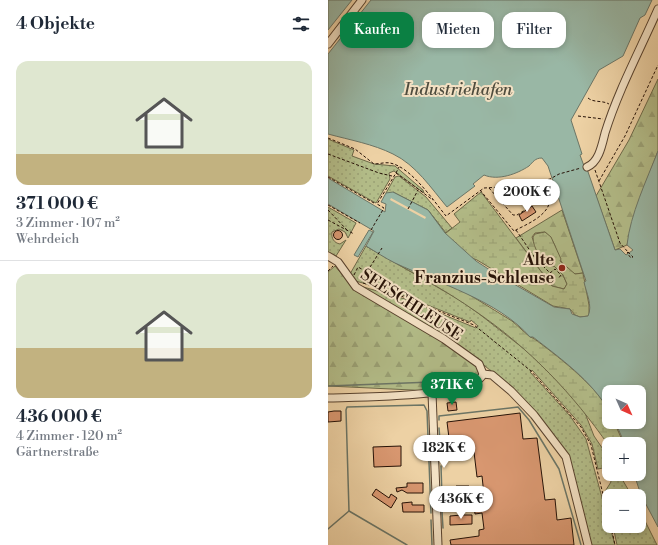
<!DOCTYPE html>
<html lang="de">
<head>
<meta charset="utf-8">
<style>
  :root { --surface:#fff; --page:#f2f2f3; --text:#1f2937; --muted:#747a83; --line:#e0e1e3; --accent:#0b8043 }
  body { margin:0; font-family:"Libre Bodoni",serif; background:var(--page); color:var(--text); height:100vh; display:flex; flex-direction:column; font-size:15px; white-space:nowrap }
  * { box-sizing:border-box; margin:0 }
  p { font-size:13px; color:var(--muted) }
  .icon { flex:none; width:22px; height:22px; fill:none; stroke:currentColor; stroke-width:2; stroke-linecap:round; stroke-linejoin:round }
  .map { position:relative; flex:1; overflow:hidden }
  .drawer { display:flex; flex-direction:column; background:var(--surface); width:328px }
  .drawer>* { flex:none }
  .banner { position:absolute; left:12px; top:12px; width:258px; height:36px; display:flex; gap:8px }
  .needle { width:26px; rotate:135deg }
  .tools { position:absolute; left:274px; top:385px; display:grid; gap:8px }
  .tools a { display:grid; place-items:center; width:44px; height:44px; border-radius:8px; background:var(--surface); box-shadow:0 2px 6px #0003; font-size:20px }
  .price { position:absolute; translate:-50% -34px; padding:0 9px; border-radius:14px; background:#fff; color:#222; font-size:13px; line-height:26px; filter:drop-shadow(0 1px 2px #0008) }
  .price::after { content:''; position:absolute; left:50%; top:24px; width:12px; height:9px; margin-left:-6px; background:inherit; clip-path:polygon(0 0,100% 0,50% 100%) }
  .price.on { background:var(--accent); color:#fff }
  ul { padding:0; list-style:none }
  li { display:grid; align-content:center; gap:8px; height:212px; padding:0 16px }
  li+li { border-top:1px solid var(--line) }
  li span { display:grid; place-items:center; height:124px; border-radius:12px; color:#555 }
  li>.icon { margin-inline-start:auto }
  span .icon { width:72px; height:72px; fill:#fffc; stroke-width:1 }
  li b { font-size:17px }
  h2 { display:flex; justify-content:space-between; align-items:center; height:48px; padding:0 16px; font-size:17px }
  .chip { padding:0 14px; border-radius:12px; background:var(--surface); box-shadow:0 2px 6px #0003; font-size:14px; line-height:36px }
  .chip.on { background:var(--accent); color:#fff }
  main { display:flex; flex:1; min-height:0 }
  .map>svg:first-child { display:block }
  .grass { fill:url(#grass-dots); stroke:#6c6848 }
  .forest { fill:url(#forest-firs); stroke:#6c6848 }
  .wetland { fill:url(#wetland-marsh); stroke:#6c6848 }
  .water { fill:#99b7a5; stroke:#6b7566 }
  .pier { fill:#edd1a4 }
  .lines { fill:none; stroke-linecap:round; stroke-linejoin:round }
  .stream { stroke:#6b7566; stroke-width:1.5 }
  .building { fill:#d89770; stroke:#261207 }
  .minor-casing { stroke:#58422e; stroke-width:9 }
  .path { stroke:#261207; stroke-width:1; stroke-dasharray:3 2; stroke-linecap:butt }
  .minor { stroke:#f3e1c4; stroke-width:7 }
  .poi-dot { fill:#8f2418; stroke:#f3e1c4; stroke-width:1.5 }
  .labels { text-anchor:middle; stroke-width:4; stroke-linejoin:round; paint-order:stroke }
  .poi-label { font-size:16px; font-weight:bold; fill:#261207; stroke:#f3e1c4; text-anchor:end }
  .street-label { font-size:16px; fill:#261207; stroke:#f3e1c4 }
  .water-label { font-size:17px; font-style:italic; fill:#4e4c3e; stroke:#f3e1c4 }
</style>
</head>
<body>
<main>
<section class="drawer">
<h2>4 Objekte<svg class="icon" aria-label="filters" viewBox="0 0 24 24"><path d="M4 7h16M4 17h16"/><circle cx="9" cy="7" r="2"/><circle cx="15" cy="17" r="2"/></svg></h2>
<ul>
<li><span style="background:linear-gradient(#dfe7d0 75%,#c2b280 0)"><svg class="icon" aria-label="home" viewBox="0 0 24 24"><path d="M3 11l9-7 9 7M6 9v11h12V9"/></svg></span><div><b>371 000 €</b><p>3 Zimmer · 107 m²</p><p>Wehrdeich</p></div></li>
<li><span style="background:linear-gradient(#dfe7d0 60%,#c2b280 0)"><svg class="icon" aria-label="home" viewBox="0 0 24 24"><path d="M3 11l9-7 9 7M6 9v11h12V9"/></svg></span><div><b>436 000 €</b><p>4 Zimmer · 120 m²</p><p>Gärtnerstraße</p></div></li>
</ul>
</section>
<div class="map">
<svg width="330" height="545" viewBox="0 0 330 545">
  <defs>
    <pattern id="grass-dots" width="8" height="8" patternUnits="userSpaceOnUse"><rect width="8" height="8" fill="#b3bd89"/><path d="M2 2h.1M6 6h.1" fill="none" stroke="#9aa175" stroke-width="1.8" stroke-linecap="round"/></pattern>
    <pattern id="forest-firs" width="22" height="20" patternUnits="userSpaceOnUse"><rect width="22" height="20" fill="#b3bd89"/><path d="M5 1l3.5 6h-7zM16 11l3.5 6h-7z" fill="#9aa175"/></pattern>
    <pattern id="wetland-marsh" width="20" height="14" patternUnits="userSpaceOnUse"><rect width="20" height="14" fill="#b3bd89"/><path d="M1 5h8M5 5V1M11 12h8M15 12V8" fill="none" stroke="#9aa175"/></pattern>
  </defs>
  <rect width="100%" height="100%" fill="#edd1a4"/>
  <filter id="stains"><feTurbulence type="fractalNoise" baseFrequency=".005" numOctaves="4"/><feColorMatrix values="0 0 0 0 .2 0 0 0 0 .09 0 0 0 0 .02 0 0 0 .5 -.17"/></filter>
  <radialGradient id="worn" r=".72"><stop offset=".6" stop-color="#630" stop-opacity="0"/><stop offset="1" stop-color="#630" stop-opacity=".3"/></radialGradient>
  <g class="grass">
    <path d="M0,139l26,11 -2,6 22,8 21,2 28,24 1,3 -30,-22 -5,2 1,6 -14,24 -2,-1 -46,-26z"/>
    <path d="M71,176l27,21 26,31 -7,5 -17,-23 -42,-17 9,-16z"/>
    <path d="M0,207l28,16 -8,15 -3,-6 -6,-3 -7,3c-1,6 2,11 8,12l6,-4 -10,16 -8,-4z"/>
    <path d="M38,246l92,53 20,14 50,39 42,42 15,19 9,23 15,22v15l-2,-6 -9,2 -6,-25 -11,-19 -49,-55 -2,2 40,44 16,23 29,106h-25l-23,-88 -70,-81 -18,-15 -119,-75 45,13 71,29 2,-2 -7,-6 -1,2 -75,-30 -43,-12 -2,-6z"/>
    <path d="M281,474h10l13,22h-23v15l-5,-18 7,-11z"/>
    <path d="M311,509l18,36h-40l-4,-19h26z"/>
  </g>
  <g class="forest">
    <path d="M330,79v72l-18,47 -13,47 -12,5 -19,-54 33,-56z"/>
    <path d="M234,210l21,63 -8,1c-21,-10 -15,-30 -30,-42l-10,1 -3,4 7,19 11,10h4l9,9 4,9 -3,5 -12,-3 -36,-48z"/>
    <path d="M7,266l20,24 87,51 33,23 4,7 -1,4 -8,7 -37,9 -105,-5v-114z"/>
  </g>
  <g class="wetland">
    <path d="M65,192l35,18 18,23 14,-11 -6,-8 27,-22 71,94 12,3 3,-5 -4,-9 -9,-9h-4c-9,-8 -17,-17 -17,-29l2,-3 10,-2 6,5 10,22 -1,2 15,13 8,-1 6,32v11l-9,1 -5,-2 -5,-6 -17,-3 -76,-46 -12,-5z"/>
    <path d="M38,246l65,25 81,50 18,16 3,1c21,15 65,49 75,72 2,3 1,8 1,12h5l10,22h-15v2c-36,-52 -79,-97 -131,-133 -35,-25 -75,-45 -112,-67z"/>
  </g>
  <g class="water">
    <path d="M0,0h24l-24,30z"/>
    <path d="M43,0h281l-7,15 -5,3 -17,38 -24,14 -28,50 11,34 -2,1 4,11h2l29,84 5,-1 6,6 7,-5 -6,-5c3,-30 20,-66 31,-94v376l-17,-32 -7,-21h5v-30h-14l-10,-22h24v-30h-30v19c-17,-30 -49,-53 -76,-74h-3c-31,-36 -92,-54 -135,-74 -10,-5 -19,-11 -29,-17l8,-15 -46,-27v-26l57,34 1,-8 -5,-2 5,-9 7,-1 35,18 17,23 31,28 17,11 61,35 16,2 2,5 8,3 8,-1c5,-10 -2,-24 -4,-34l2,-1 -38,-115 -6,-8c-7,0 -9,4 -13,8 -12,8 -31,15 -45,9l-11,9 2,2 -28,21c-16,-19 -31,-42 -54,-53 -20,-10 -43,-14 -65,-20v-80z"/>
    <path d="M41,230l4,2 -15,25 -4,-2z"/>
  </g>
  <path class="pier" d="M63,198l35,19 -1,2 -35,-19z"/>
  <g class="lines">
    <g class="stream">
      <path d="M0,386l104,-4"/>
      <path d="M111,420v-4l79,-9 11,13 30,49 22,76"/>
      <path d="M111,428l1,14"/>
      <path d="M113,466l1,32"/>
      <path d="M21,511l58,34"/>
      <path d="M114,512l1,16"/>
      <path d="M103,520l1,25"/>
      <path d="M0,529l21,-18 -3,-101 1,-3 77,-2 3,6 4,102"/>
    </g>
  </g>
  <g class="building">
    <path d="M204,206l4,6 -14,9 -3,-6z"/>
    <circle cx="10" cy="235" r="4.5"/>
    <path d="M128,402l1,8 -9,1 -1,-8z"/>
    <path d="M6,411h7v10l-13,1v-10z"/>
    <path d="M192,413l3,26 14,-1 8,62 10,-1 2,21 14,-2 3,27h-123l-1,-5 29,-4v-6l5,-1 -2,-16 -7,1 -1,-9 4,-1 -1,-9h7l-2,-19 -5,1 -3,-25 -23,2 -4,-32z"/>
    <path d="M73,446v20l-27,1 -1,-20z"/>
    <path d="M79,483h16v10h-16l-5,-3 -5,2 -1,-4 11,-1z"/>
    <path d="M128,486h13l1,9 -20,1v-8h6z"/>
    <path d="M48,489l13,9 2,-4 6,4 -6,10 -19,-13z"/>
    <path d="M84,502v3h12v7h-21l-1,-9z"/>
    <path d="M134,515h10v9l-22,1v-9z"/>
  </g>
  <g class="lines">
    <g class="minor-casing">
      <g id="minor">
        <path d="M0,44l34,-44"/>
        <path d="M259,167c12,-5 15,-22 18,-34 13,-42 35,-83 53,-124"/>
        <path d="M0,256l10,6 18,25 88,52 35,25 4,10"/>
        <path d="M155,374l9,1 19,16 23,24 32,42 22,88"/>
        <path d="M104,393l6,152"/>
        <path d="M0,398c24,-1 149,0 155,-24"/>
      </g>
    </g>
    <g class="path">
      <path d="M260,98c6,5 14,2 21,6"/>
      <path d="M250,116l25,3"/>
      <path d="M0,138l27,11 19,15c5,0 11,-2 16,-1 21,4 43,37 56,53l38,-28 36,-2 30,-7 9,-5 22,-6"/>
      <path d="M0,154l51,19 13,3"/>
      <path d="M267,170l25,73 8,9"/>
      <path d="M68,173l3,-6"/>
      <path d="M0,177l46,26"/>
      <path d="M271,181l26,-45 33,-71"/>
      <path d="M161,188l24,27h4l13,-8 -8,-11 -2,-10"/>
      <path d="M152,190l34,41c13,-7 37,-16 36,-34 -1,-5 -4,-11 -5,-16"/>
      <path d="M0,205l32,18"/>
      <path d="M80,209l10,-19"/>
      <path d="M0,210l19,20"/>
      <path d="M0,220l26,14"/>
      <path d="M43,230l13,-22 -7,-4 19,-31 37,27"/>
      <path d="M188,230l19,28 15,15 5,-4 6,6 -3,4"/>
      <path d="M300,252l5,5 -2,1 -4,-5z"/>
      <path d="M0,271l5,-5"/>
      <path d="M26,275l4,-8 9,5 15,-24"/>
      <path d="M35,283l33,11 78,31 57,46 50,56 10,18 18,74"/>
      <path d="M283,526l4,19"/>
    </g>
    <use href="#minor" class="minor"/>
  </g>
  <circle class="poi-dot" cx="234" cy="268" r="4"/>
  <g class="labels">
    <g class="poi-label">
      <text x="226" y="265">Alte<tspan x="226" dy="18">Franzius-Schleuse</tspan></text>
    </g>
    <g class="street-label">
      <text transform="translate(84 304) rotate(33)" y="6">SEESCHLEUSE</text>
    </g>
    <g class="water-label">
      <text x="130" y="95">Industriehafen</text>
    </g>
  </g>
  <rect width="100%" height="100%" filter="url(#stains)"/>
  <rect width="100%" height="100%" fill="url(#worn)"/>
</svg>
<div class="tools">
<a><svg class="needle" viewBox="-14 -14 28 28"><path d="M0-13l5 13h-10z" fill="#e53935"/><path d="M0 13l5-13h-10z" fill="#747a83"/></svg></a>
<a>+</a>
<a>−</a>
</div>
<b class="price" style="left:199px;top:213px">200K €</b>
<b class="price on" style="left:124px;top:406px">371K €</b>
<b class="price" style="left:116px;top:469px">182K €</b>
<b class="price" style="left:133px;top:520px">436K €</b>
<div class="banner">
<a class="chip on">Kaufen</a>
<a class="chip">Mieten</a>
<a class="chip">Filter</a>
</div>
</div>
</main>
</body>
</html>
